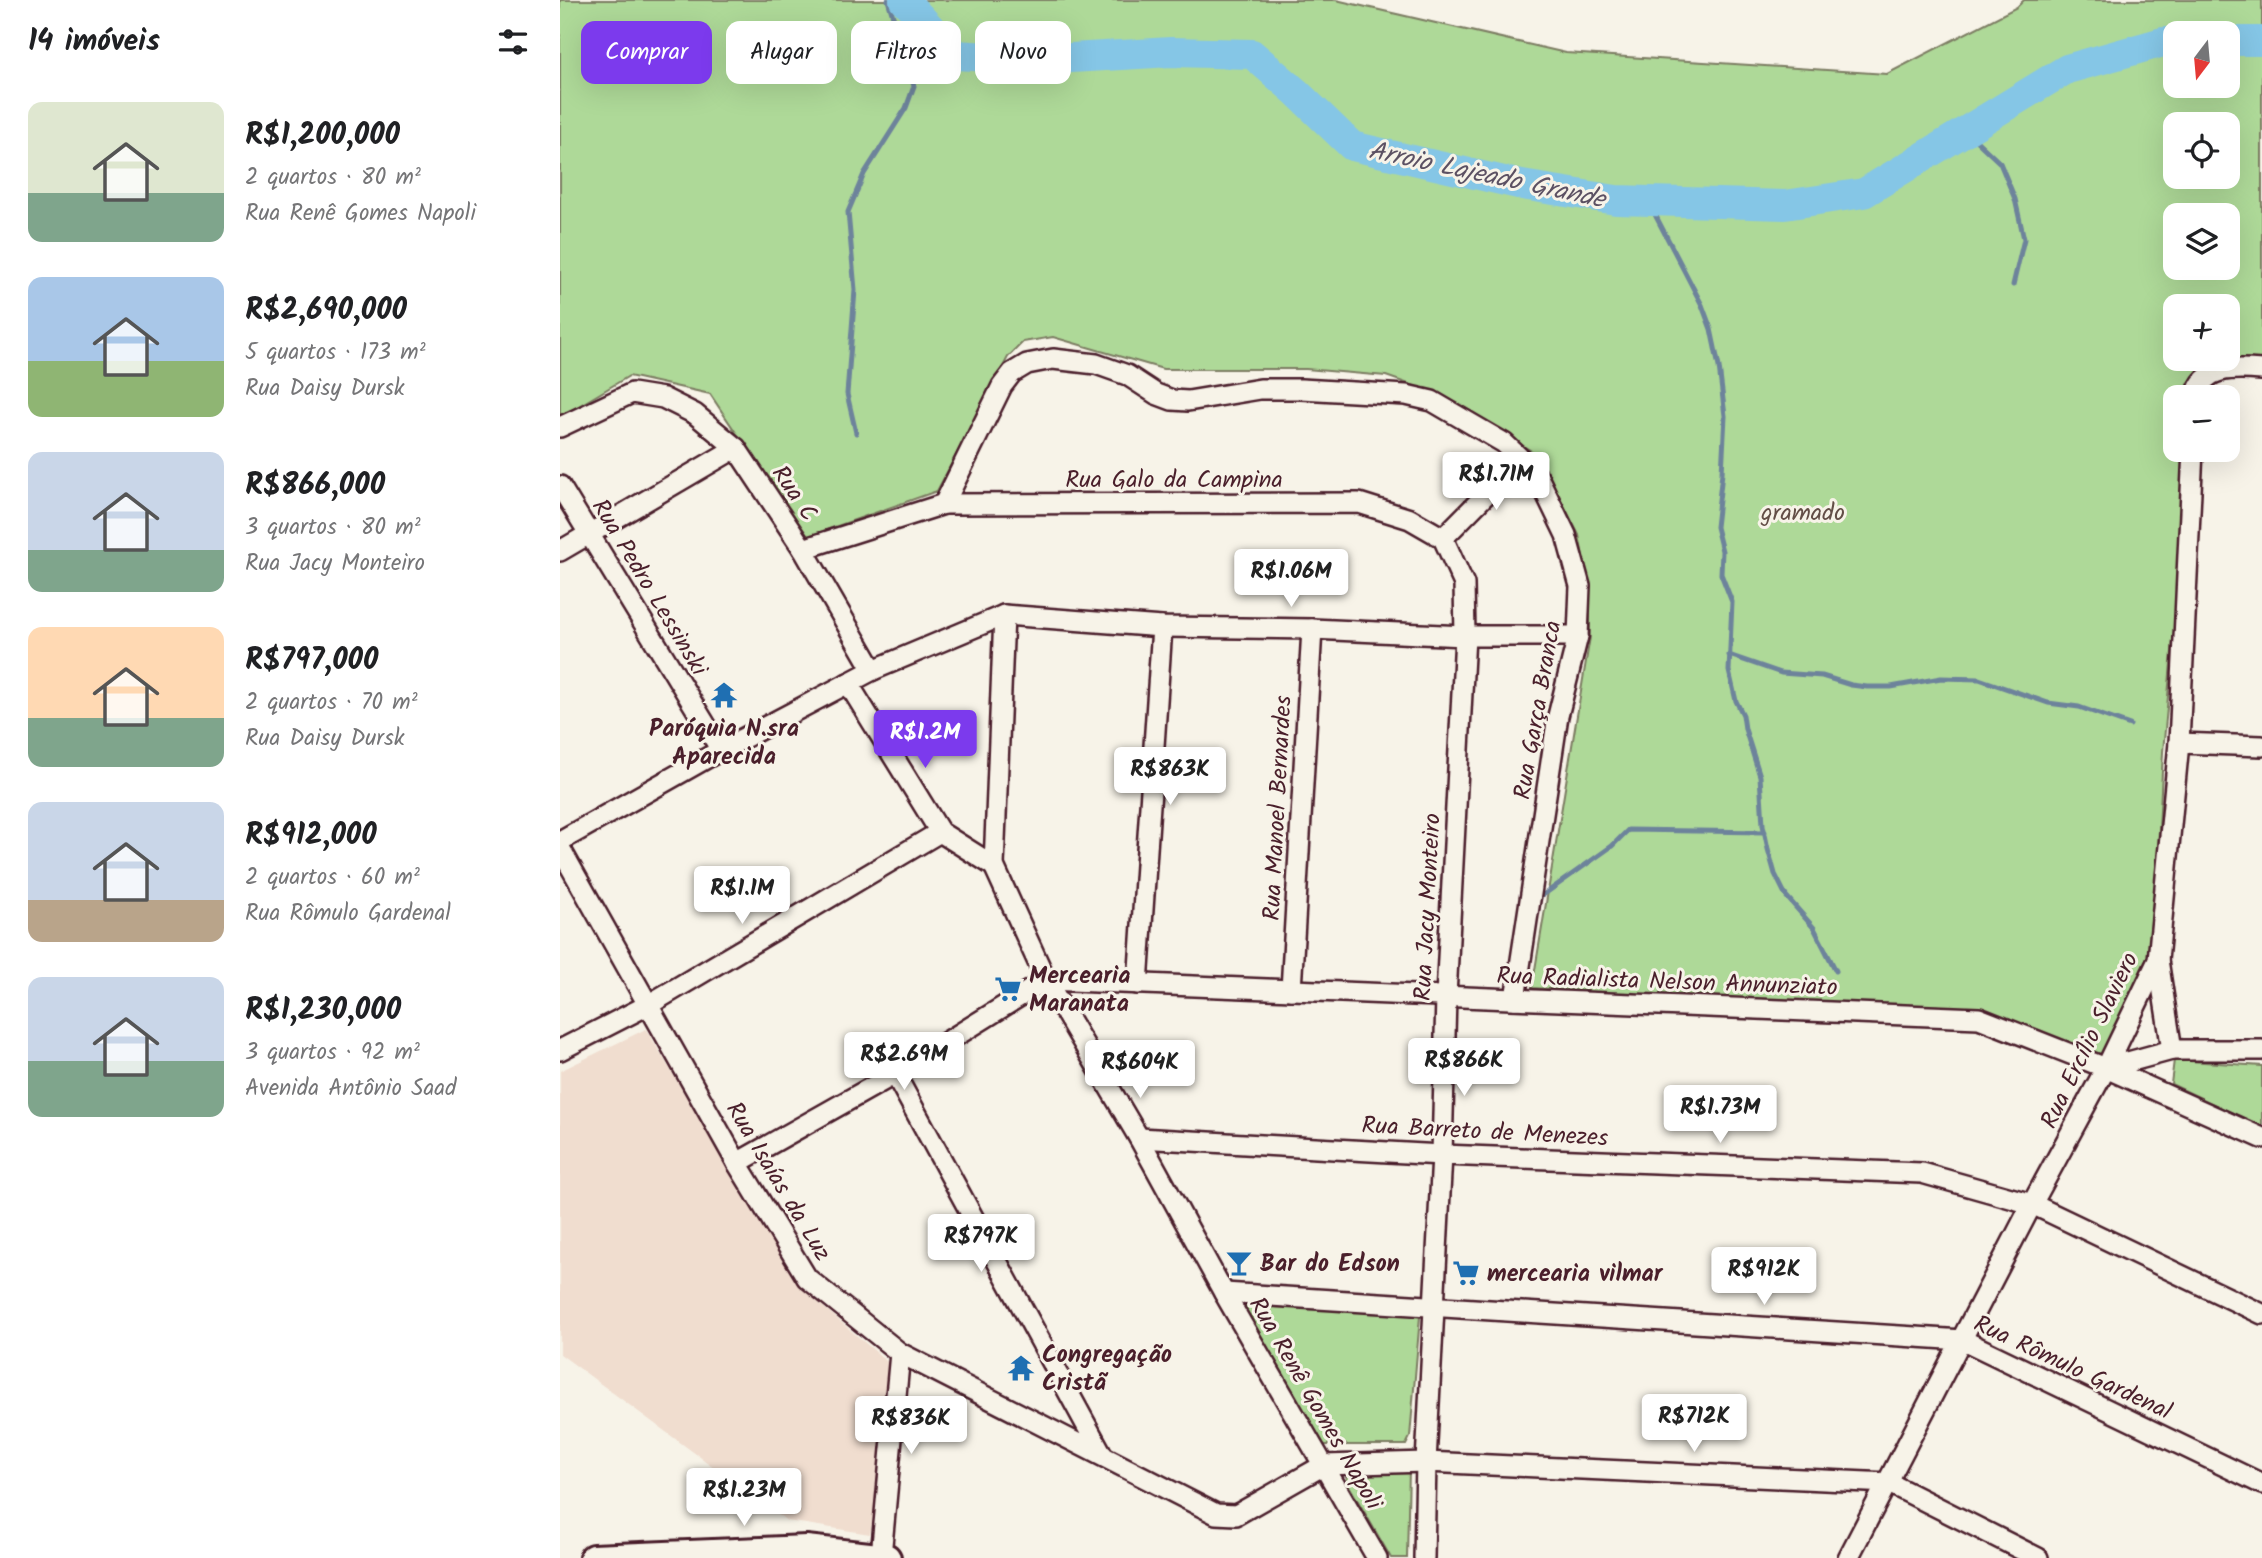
<!DOCTYPE html>
<html lang="pt">
<head>
<meta charset="utf-8">
<style>
  :root { --surface:#fff; --page:#f2f2f2; --text:#202124; --muted:#757577; --accent:#7c3aed }
  body { margin:0; font-family:Kalam,sans-serif; background:var(--page); color:var(--text); height:100vh; display:flex; flex-direction:column; font-size:26px; white-space:nowrap }
  * { box-sizing:border-box; margin:0 }
  p { font-size:23px; color:var(--muted) }
  .icon { flex:none; width:38px; height:38px; fill:none; stroke:currentColor; stroke-width:2; stroke-linecap:round; stroke-linejoin:round }
  .map { position:relative; flex:1; overflow:hidden }
  .side { display:flex; flex-direction:column; background:var(--surface); width:560px }
  .side>* { flex:none }
  .top-card { position:absolute; left:21px; top:21px; width:665px; height:63px; display:flex; gap:14px }
  .needle { width:46px; rotate:196deg }
  .fabs { position:absolute; left:1603px; top:21px; display:grid; gap:14px }
  .fabs a { display:grid; place-items:center; width:77px; height:77px; border-radius:14px; background:var(--surface); box-shadow:0 7px 28px #0002; font-size:35px }
  .price { position:absolute; translate:-50% -60px; padding:0 16px; border-radius:7px; background:#fff; color:#222; font-size:23px; line-height:46px; filter:drop-shadow(0 2px 4px #0008) }
  .price::after { content:''; position:absolute; left:50%; top:42px; width:21px; height:16px; margin-left:-10px; background:inherit; clip-path:polygon(0 0,100% 0,50% 100%) }
  .price.on { background:var(--accent); color:#fff }
  ul { padding:0; list-style:none }
  li { display:flex; align-items:center; gap:21px; height:175px; padding:0 28px }
  li span { display:grid; place-items:center; flex:none; width:196px; height:140px; border-radius:14px; color:#555 }
  li>.icon { margin-inline-start:auto }
  span .icon { width:84px; height:84px; fill:#fffc; stroke-width:1 }
  li b { font-size:30px }
  h2 { display:flex; justify-content:space-between; align-items:center; height:84px; padding:0 28px; font-size:30px }
  .tag { padding:0 24px; border-radius:14px; background:var(--surface); box-shadow:0 7px 28px #0002; font-size:24px; line-height:63px }
  .tag.on { background:var(--accent); color:#fff }
  main { display:flex; flex:1; min-height:0 }
  .map>svg:first-child { display:block }
  .built { fill:#f0ddcf }
  .green { fill:#aed998; stroke:#7c7c62; stroke-width:2; fill-rule:evenodd }
  .lines { fill:none; stroke-linecap:round; stroke-linejoin:round }
  .stream { stroke:#6d839b; stroke-width:5 }
  .river { stroke:#85c6e6; stroke-width:30 }
  .street-casing { stroke:#4a1f2b; stroke-width:24 }
  .secondary-casing { stroke:#4a1f2b; stroke-width:32 }
  .street { stroke:#f7f3e8; stroke-width:19 }
  .secondary { stroke:#f7f3e8; stroke-width:26 }
  .labels { text-anchor:middle; stroke-width:6; stroke-linejoin:round; paint-order:stroke }
  .street-label { font-size:24px; fill:#4a1f2b; stroke:#f7f3e8 }
  .park-label { font-size:24px; fill:#634e46; stroke:#f7f3e8 }
  .poi-label { font-size:24px; font-weight:bold; fill:#4a1f2b; stroke:#f7f3e8; text-anchor:start }
  .water-label { font-size:26px; font-style:italic; fill:#5c5163; stroke:#f7f3e8 }
</style>
</head>
<body>
<main>
<section class="side">
<h2>14 imóveis<svg class="icon" aria-label="filters" viewBox="0 0 24 24"><path d="M4 7h16M4 17h16"/><circle cx="9" cy="7" r="2"/><circle cx="15" cy="17" r="2"/></svg></h2>
<ul>
<li><span style="background:linear-gradient(#dfe7d0 65%,#7fa58c 0)"><svg class="icon" aria-label="home" viewBox="0 0 24 24"><path d="M3 11l9-7 9 7M6 9v11h12V9"/></svg></span><div><b>R$1,200,000</b><p>2 quartos · 80 m²</p><p>Rua Renê Gomes Napoli</p></div></li>
<li><span style="background:linear-gradient(#a9c7e8 60%,#8fb573 0)"><svg class="icon" aria-label="home" viewBox="0 0 24 24"><path d="M3 11l9-7 9 7M6 9v11h12V9"/></svg></span><div><b>R$2,690,000</b><p>5 quartos · 173 m²</p><p>Rua Daisy Dursk</p></div></li>
<li><span style="background:linear-gradient(#c9d6e8 70%,#7fa58c 0)"><svg class="icon" aria-label="home" viewBox="0 0 24 24"><path d="M3 11l9-7 9 7M6 9v11h12V9"/></svg></span><div><b>R$866,000</b><p>3 quartos · 80 m²</p><p>Rua Jacy Monteiro</p></div></li>
<li><span style="background:linear-gradient(#ffd9b3 65%,#7fa58c 0)"><svg class="icon" aria-label="home" viewBox="0 0 24 24"><path d="M3 11l9-7 9 7M6 9v11h12V9"/></svg></span><div><b>R$797,000</b><p>2 quartos · 70 m²</p><p>Rua Daisy Dursk</p></div></li>
<li><span style="background:linear-gradient(#c9d6e8 70%,#b9a48a 0)"><svg class="icon" aria-label="home" viewBox="0 0 24 24"><path d="M3 11l9-7 9 7M6 9v11h12V9"/></svg></span><div><b>R$912,000</b><p>2 quartos · 60 m²</p><p>Rua Rômulo Gardenal</p></div></li>
<li><span style="background:linear-gradient(#c9d6e8 60%,#7fa58c 0)"><svg class="icon" aria-label="home" viewBox="0 0 24 24"><path d="M3 11l9-7 9 7M6 9v11h12V9"/></svg></span><div><b>R$1,230,000</b><p>3 quartos · 92 m²</p><p>Avenida Antônio Saad</p></div></li>
</ul>
</section>
<div class="map">
<svg width="1702" height="1558" viewBox="0 0 1702 1558">
  <rect width="100%" height="100%" fill="#f7f3e8"/>
  <filter id="ink" filterUnits="userSpaceOnUse"><feTurbulence type="fractalNoise" baseFrequency=".0143" numOctaves="2"/><feDisplacementMap in="SourceGraphic" scale="14" xChannelSelector="R" yChannelSelector="G"/><feConvolveMatrix kernelMatrix="1 2 1 2 8 2 1 2 1" color-interpolation-filters="sRGB"/></filter>
  <g filter="url(#ink)">
    <path class="built" d="M86,1029l154,258 90,77 -6,101 -14,69 -83,-13 -227,-167v-283z"/>
    <g class="green">
      <path d="M0,0h776l230,53 321,21 130,-67 7,-7h238v368l-35,-2 -33,31h-19v53h15l-27,302 -10,193 -51,118 -122,-46 -448,-29 58,-351v-43l-11,-59 -41,-80 -101,-61 -51,-18 -80,-7h-143l-110,-32 -30,5 -15,15 -71,134 -131,46 -96,-143 -81,-18 -69,41zM1615,33h53v53h-53zM1615,124h53v53h-53zM1615,215h53v53h-53zM1615,306h53v53h-53z"/>
      <path d="M1614,1060l88,6v61l-91,-43z"/>
      <path d="M682,1300l174,10 4,6 -10,121 -4,8h-81l-8,-3 -79,-136z"/>
      <path d="M849,1468l-2,90h-16l-44,-76 -1,-10z"/>
    </g>
    <g class="lines">
      <g class="stream">
        <path d="M1406,131l34,32 15,36 9,40 -11,46"/>
        <path d="M1088,201l54,104 9,24 8,38 6,49 -3,57 -6,54 6,24 -1,23 11,28 -3,69 7,30 7,14 2,14 15,47 3,49 5,24 7,25 11,22 28,32 22,43"/>
        <path d="M296,433l-9,-39 8,-104 -7,-78 16,-38 42,-66 8,-22 -26,-86"/>
        <path d="M1169,655l52,18 41,3 29,9 16,2h24l50,-9 38,1 69,24 31,4 51,18"/>
        <path d="M976,900l76,-54 16,-16 137,2"/>
      </g>
      <g class="river">
        <path d="M344,0l52,55 82,5 133,-8 81,2 44,38 56,54 170,39 94,15 169,5 79,-12 203,-124 96,-27h12"/>
        <path d="M1668,41h34"/>
      </g>
      <g class="street-casing">
        <g id="street">
          <path d="M1636,397c6,-32 41,-29 66,-27"/>
          <path d="M0,427l72,-34 31,5 32,16 41,34 67,101 70,121"/>
          <path d="M0,486l161,264"/>
          <path d="M384,504l58,-118 10,-13 15,-9 26,-5 43,5 31,11 29,19 16,6 16,1 72,-12h41l105,6 26,6 72,42 17,16 17,18 28,58 14,51 -2,50 -20,80 -43,283"/>
          <path d="M883,538l78,-79"/>
          <path d="M243,549l141,-45 415,-1 51,16 33,19 21,46 1,52 -19,360 -4,159 -16,307 -2,96"/>
          <path d="M0,551l176,-103"/>
          <path d="M444,615l-10,251 52,114 93,158 85,155 153,265"/>
          <path d="M288,683l92,149 54,34"/>
          <path d="M1619,743l83,3"/>
          <path d="M0,841l161,-91 152,-80 131,-55 158,12 150,2 153,7h113"/>
          <path d="M0,848l177,315 70,115 93,75 316,161 20,1 88,-50 102,-3 463,21 149,75"/>
          <path d="M1598,960l14,90"/>
          <path d="M578,984l24,-357"/>
          <path d="M731,990l21,-361"/>
          <path d="M0,1050l88,-45 292,-173"/>
          <path d="M1546,1068l66,-18h90"/>
          <path d="M335,1074l207,380"/>
          <path d="M579,1138l303,17 480,18 110,31 230,110"/>
          <path d="M177,1163l158,-89 151,-94 933,38 127,50 156,70"/>
          <path d="M664,1293l739,47 299,144"/>
          <path d="M321,1556l19,-203"/>
          <path d="M1288,1558l184,-354 74,-136 52,-108 21,-217 14,-293"/>
        </g>
      </g>
      <g class="secondary-casing">
        <path id="secondary" d="M33,1558l213,-9 81,9"/>
      </g>
      <use href="#street" class="street"/>
      <use href="#secondary" class="secondary"/>
    </g>
  </g>
  <defs>
    <g id="temple-bare" transform="scale(2.1)"><path d="M0-6L5-2H3V0L6.5 2.5H4V6H1.5V3h-3V6H-4V2.5H-6.5L-3 0V-2H-5Z" fill="#1f6fb2" stroke="#f7f3e8" stroke-width="2.5" paint-order="stroke"/></g>
    <g id="supermarket-bare" transform="scale(2.1)"><path d="M-6-5.5h2.5l.6 2H6L4.5 2H-2.5L-4.4-4H-6ZM-1.5 3.2a1.3 1.3 0 1 0 .1 0ZM3 3.2a1.3 1.3 0 1 0 .1 0Z" fill="#1f6fb2" stroke="#f7f3e8" stroke-width="2.5" paint-order="stroke"/></g>
    <g id="bar-bare" transform="scale(2.1)"><path d="M-6-5H6L.8 .8V4.5H3.5V6h-7V4.5H-.8V.8Z" fill="#1f6fb2" stroke="#f7f3e8" stroke-width="2.5" paint-order="stroke"/></g>
  </defs>
  <g fill-rule="evenodd">
    <use href="#temple-bare" x="164" y="695"/>
    <use href="#supermarket-bare" x="448" y="989"/>
    <use href="#bar-bare" x="679" y="1263"/>
    <use href="#supermarket-bare" x="906" y="1273"/>
    <use href="#temple-bare" x="461" y="1368"/>
  </g>
  <g class="labels">
    <g class="street-label">
      <text x="614" y="487">Rua Galo da Campina</text>
      <text transform="translate(235 493) rotate(56)" y="8">Rua C</text>
      <text transform="translate(90 587) rotate(59)" y="8">Rua Pedro Lessinski</text>
      <text transform="translate(977 710) rotate(-80)" y="8">Rua Garça Branca</text>
      <text transform="translate(717 808) rotate(-87)" y="8">Rua Manoel Bernardes</text>
      <text transform="translate(867 907) rotate(-87)" y="8">Rua Jacy Monteiro</text>
      <text transform="translate(1107 981) rotate(2)" y="8">Rua Radialista Nelson Annunziato</text>
      <text transform="translate(1529 1040) rotate(-64)" y="8">Rua Ercílio Slaviero</text>
      <text transform="translate(925 1131) rotate(3)" y="8">Rua Barreto de Menezes</text>
      <text transform="translate(219 1181) rotate(59)" y="8">Rua Isaías da Luz</text>
      <text transform="translate(1513 1367) rotate(25)" y="8">Rua Rômulo Gardenal</text>
      <text transform="translate(756 1403) rotate(60)" y="8">Rua Renê Gomes Napoli</text>
    </g>
    <g class="park-label">
      <text x="1243" y="520">gramado</text>
    </g>
    <g class="poi-label">
      <text x="164" y="736" text-anchor="middle">Paróquia N.sra<tspan x="164" dy="28">Aparecida</tspan></text>
      <text x="469" y="983">Mercearia<tspan x="469" dy="28">Maranata</tspan></text>
      <text x="700" y="1271">Bar do Edson</text>
      <text x="927" y="1281">mercearia vilmar</text>
      <text x="482" y="1362">Congregação<tspan x="482" dy="28">Cristã</tspan></text>
    </g>
    <g class="water-label">
      <text transform="translate(927 174) rotate(12)" y="9">Arroio Lajeado Grande</text>
    </g>
  </g>
</svg>
<div class="fabs">
<a><svg class="needle" viewBox="-14 -14 28 28"><path d="M0-13l5 13h-10z" fill="#e53935"/><path d="M0 13l5-13h-10z" fill="#757577"/></svg></a>
<a><svg class="icon" aria-label="locate" viewBox="0 0 24 24"><circle cx="12" cy="12" r="6"/><path d="M12 2v4M12 18v4M2 12h4M18 12h4"/></svg></a>
<a><svg class="icon" aria-label="layers" viewBox="0 0 24 24"><path d="M12 4l9 5-9 5-9-5zM3 14l9 5 9-5"/></svg></a>
<a>+</a>
<a>−</a>
</div>
<b class="price" style="left:936px;top:512px">R$1.71M</b>
<b class="price" style="left:731px;top:609px">R$1.06M</b>
<b class="price on" style="left:365px;top:770px">R$1.2M</b>
<b class="price" style="left:610px;top:807px">R$863K</b>
<b class="price" style="left:182px;top:926px">R$1.1M</b>
<b class="price" style="left:344px;top:1092px">R$2.69M</b>
<b class="price" style="left:904px;top:1098px">R$866K</b>
<b class="price" style="left:580px;top:1100px">R$604K</b>
<b class="price" style="left:1160px;top:1145px">R$1.73M</b>
<b class="price" style="left:421px;top:1274px">R$797K</b>
<b class="price" style="left:1204px;top:1307px">R$912K</b>
<b class="price" style="left:1134px;top:1454px">R$712K</b>
<b class="price" style="left:351px;top:1456px">R$836K</b>
<b class="price" style="left:184px;top:1528px">R$1.23M</b>
<div class="top-card">
<a class="tag on">Comprar</a>
<a class="tag">Alugar</a>
<a class="tag">Filtros</a>
<a class="tag">Novo</a>
</div>
</div>
</main>
</body>
</html>
